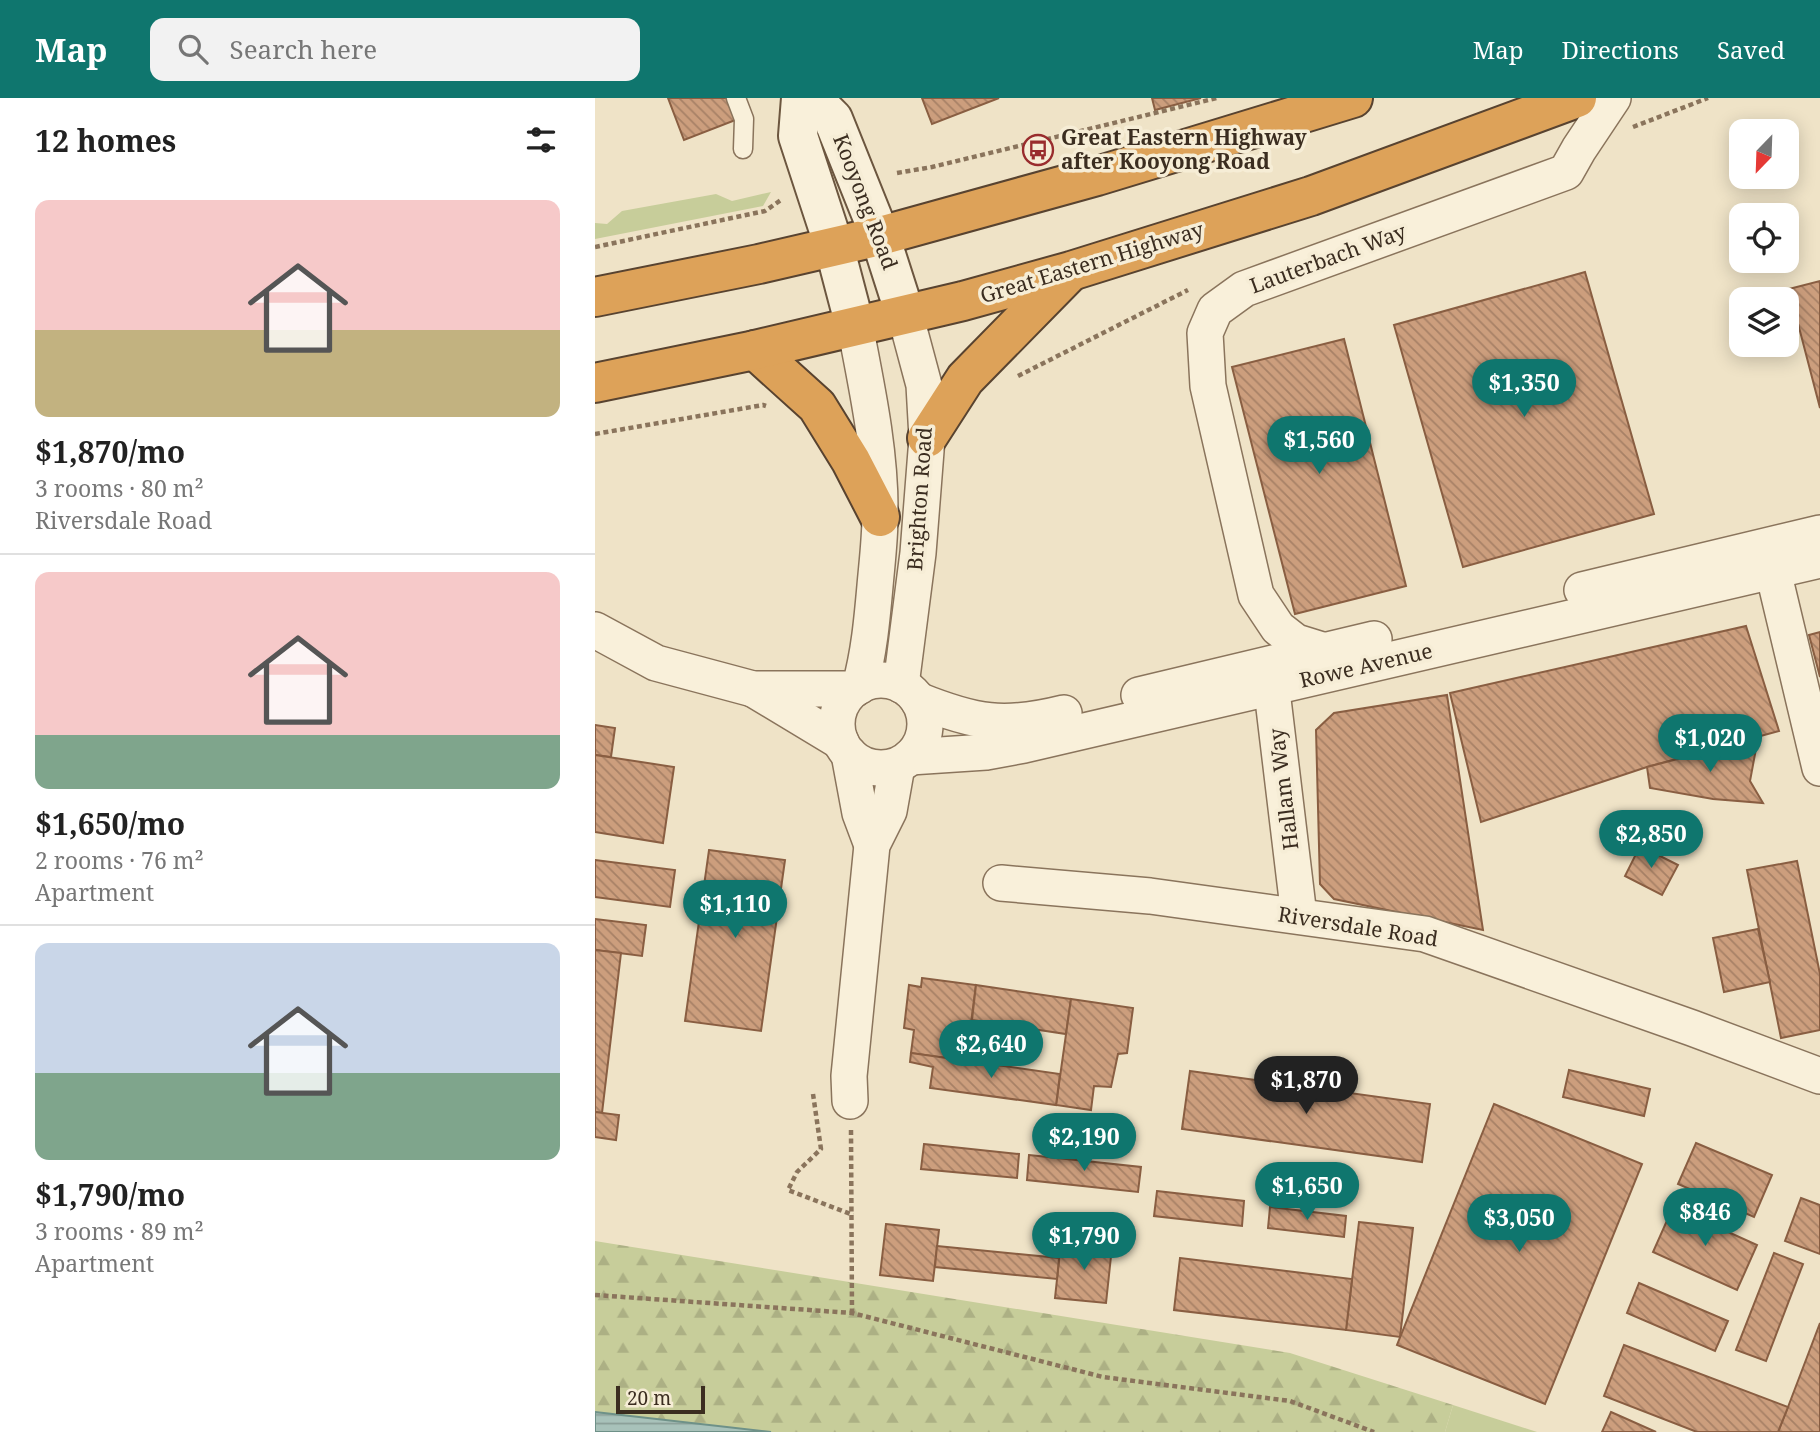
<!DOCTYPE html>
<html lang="en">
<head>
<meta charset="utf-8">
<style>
  :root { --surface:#fff; --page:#f2f2f2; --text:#222; --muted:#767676; --line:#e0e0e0; --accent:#0f766e }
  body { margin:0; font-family:"Noto Serif",serif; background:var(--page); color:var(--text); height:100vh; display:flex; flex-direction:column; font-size:26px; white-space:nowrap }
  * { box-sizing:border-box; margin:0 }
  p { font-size:23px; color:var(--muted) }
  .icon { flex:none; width:38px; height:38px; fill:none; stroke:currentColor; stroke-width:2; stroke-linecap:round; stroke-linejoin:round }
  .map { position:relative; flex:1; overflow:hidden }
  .details { display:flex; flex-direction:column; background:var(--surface); width:595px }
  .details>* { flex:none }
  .needle { width:46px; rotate:203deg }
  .fabs { position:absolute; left:1134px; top:21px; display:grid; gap:14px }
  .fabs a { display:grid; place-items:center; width:70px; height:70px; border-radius:14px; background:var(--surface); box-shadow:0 4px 18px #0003; font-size:35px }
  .scale { position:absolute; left:21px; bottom:18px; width:89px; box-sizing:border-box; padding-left:7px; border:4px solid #3b2d20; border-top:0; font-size:19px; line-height:24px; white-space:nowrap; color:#3b2d20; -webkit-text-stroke:5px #f6edd6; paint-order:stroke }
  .price { position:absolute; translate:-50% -60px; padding:0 16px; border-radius:24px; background:var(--accent); color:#fff; font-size:23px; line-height:46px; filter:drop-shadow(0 2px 4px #0008) }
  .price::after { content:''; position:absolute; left:50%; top:42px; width:21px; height:16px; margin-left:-10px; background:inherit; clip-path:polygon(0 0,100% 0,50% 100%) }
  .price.selected { background:#222; color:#fff }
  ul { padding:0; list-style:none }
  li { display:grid; align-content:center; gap:14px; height:371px; padding:0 35px }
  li+li { border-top:2px solid var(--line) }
  li span { display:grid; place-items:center; height:217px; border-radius:14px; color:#555 }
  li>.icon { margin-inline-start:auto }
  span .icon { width:126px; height:126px; fill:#fffc; stroke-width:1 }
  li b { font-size:30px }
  h2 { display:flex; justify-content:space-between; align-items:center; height:84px; padding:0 35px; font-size:30px }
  header { display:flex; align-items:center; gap:42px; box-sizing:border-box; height:98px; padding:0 35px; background:var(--accent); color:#fff }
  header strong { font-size:33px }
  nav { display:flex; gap:38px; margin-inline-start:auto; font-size:24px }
  .search { width:490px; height:63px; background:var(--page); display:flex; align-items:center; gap:18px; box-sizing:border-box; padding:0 24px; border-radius:14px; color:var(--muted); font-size:26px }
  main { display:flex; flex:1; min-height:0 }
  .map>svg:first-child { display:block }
  .green { fill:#c7cd9a }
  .forest { fill:url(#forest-firs) }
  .water { fill:url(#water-rules); stroke:#6e9188; stroke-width:2 }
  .building { fill:url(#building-back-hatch); stroke:#895e42; stroke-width:2 }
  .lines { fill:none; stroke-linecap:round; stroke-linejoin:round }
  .lane-casing { stroke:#8a745c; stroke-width:21 }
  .street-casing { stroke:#8a745c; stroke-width:38 }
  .secondary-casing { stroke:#6c563f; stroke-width:42 }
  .highway-casing { stroke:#584330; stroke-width:42 }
  .path { stroke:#8a745c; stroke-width:4.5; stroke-dasharray:5 3.5; stroke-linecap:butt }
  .lane { stroke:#f9f0da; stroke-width:18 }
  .street { stroke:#f9f0da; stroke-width:35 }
  .secondary { stroke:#f9f0da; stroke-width:38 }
  .highway { stroke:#dda259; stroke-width:38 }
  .labels { text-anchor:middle; stroke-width:7; stroke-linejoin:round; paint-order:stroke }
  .poi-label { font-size:21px; font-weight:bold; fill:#3b2d20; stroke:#f6edd6; text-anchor:start }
  .street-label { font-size:21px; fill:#3b2d20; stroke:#f6edd6 }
</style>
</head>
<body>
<header>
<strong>Map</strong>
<div class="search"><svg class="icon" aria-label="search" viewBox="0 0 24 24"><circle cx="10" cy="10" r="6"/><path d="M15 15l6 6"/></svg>Search here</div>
<nav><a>Map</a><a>Directions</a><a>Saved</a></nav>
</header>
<main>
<section class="details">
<h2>12 homes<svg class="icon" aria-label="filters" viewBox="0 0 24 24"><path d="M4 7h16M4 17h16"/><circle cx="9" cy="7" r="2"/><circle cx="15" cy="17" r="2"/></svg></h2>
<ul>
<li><span style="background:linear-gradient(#f6c9c9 60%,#c2b280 0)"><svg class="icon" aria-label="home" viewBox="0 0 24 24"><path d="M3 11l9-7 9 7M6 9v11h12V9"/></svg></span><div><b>$1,870/mo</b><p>3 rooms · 80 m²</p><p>Riversdale Road</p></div></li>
<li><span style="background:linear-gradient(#f6c9c9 75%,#7fa58c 0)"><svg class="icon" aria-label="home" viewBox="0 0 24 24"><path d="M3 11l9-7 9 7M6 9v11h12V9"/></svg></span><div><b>$1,650/mo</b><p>2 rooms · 76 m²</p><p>Apartment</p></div></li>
<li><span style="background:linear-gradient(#c9d6e8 60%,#7fa58c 0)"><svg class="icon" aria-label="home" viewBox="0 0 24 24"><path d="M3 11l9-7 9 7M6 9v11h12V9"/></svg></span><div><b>$1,790/mo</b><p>3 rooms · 89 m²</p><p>Apartment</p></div></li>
</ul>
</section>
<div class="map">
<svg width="1225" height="1334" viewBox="0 0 1225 1334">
  <defs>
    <pattern id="forest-firs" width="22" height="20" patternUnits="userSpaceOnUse" patternTransform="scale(1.75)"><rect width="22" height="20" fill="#c7cd9a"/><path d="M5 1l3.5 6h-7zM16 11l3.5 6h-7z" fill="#acb084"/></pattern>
    <pattern id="water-rules" width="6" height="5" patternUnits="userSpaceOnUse" patternTransform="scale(1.75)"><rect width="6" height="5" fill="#a8c2ba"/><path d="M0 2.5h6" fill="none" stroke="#8a9e97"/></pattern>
    <pattern id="building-back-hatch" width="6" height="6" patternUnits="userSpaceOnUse" patternTransform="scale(1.75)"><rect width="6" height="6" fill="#cc9e7d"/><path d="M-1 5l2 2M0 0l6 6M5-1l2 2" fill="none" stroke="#a78166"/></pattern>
  </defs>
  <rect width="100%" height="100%" fill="#efe3c7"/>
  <g class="green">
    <path d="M176,94l-8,14 -168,33v-16l12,1 15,-13 94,-17 16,7z"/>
    <path d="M858,1307l84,27h-92z"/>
  </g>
  <path class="forest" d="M0,1143l695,112 163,52 -8,27h-674l-176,-20z"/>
  <path class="water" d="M0,1314l176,20h-176z"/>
  <g class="building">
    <path d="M73,0h74l-4,21 -54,21z"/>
    <path d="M327,0h77l-67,26z"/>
    <path d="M557,0h49l-46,12z"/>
    <path d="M990,174l69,242 -191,53 -69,-242z"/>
    <path d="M1225,183v127l-31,-119z"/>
    <path d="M749,241l62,247 -111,28 -63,-247z"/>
    <path d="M1151,528l33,105 -132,36 -166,55 -31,-129z"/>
    <path d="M1225,534v45l-11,-42z"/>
    <path d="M852,597l36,235 -149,-31 -14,-15 -4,-154 18,-17z"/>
    <path d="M0,627l20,3 -4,29 -16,-2z"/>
    <path d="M1163,640l-8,43 13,22 -50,-4 -63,-11 -3,-21z"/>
    <path d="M0,657l79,12 -11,76 -68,-11z"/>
    <path d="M1045,748l38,19 -16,30 -37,-19z"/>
    <path d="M114,752l76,10 -24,171 -76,-10z"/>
    <path d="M0,762l80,10 -5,37 -75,-10z"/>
    <path d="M1202,763l23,113v56l-39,8 -34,-168z"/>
    <path d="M0,821l51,6 -4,31 -47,-6z"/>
    <path d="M1163,831l12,53 -46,10 -11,-54z"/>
    <path d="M0,852l26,3 -19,160 -7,-1z"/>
    <path d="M327,880l54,7 -10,76 -55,-8 3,-23 -10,-2 5,-43 12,2z"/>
    <path d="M381,887l95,14 -5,35 -94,-14z"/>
    <path d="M476,901l62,9 -6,45 -9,1 -7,33 -17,-1 -3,24 -35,-5z"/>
    <path d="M316,955l149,21 -4,31 -126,-17 3,-21 -23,-5z"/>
    <path d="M974,972l81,19 -6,27 -81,-19z"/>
    <path d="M595,973l240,33 -8,58 -240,-33z"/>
    <path d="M899,1006l148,60 -97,240 -148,-59z"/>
    <path d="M0,1014l24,3 -3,25 -21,-3z"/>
    <path d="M1101,1045l76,32 -18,42 -76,-33z"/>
    <path d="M329,1046l95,10 -2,24 -96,-9z"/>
    <path d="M434,1057l112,12 -3,25 -111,-12z"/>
    <path d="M562,1093l87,10 -2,25 -88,-10z"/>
    <path d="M1206,1100l19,7v49l-35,-13z"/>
    <path d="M675,1109l76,9 -2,21 -76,-9z"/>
    <path d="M1078,1109l84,38 -20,45 -84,-38z"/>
    <path d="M764,1124l54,6 -13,109 -54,-7z"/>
    <path d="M291,1126l53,6 -6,51 -53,-6z"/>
    <path d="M466,1144l51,5 -6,56 -51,-5z"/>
    <path d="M342,1148l122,12 -2,21 -122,-12z"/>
    <path d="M1179,1155l29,11 -37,97 -30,-11z"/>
    <path d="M585,1160l172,21 -6,51 -172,-20z"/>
    <path d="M1044,1185l89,38 -13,30 -88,-38z"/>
    <path d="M1225,1225v109h-42l10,-25z"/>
    <path d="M1029,1247l164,62 -10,25h-81l-93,-36z"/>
    <path d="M1016,1314l45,20h-54z"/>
  </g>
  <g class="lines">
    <g class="lane-casing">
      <path id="lane" d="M141,0l8,21 -1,30"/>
    </g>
    <g class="street-casing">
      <g id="street">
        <path d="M260,228c12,62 26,127 25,190 0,23 -3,47 -5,70 -3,34 -6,67 -15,100"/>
        <path d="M1173,452l52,218"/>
        <path d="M987,492l238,-57"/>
        <path d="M0,532l61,33 97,26h102"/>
        <path d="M730,553l-29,-9 -18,-14 -22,-33 -48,-209 -3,-53 10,-23 29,-21 322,-117 13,-23 34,-51"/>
        <path d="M674,568l30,250"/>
        <circle cx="286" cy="626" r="44"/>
        <path d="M306,587l17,-132 9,-115 -3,-53 -19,-71"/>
        <path d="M158,591l88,53"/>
        <path d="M544,597l235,-56"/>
        <path d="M323,602c57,23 86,28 146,13"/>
        <path d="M254,656l11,59 12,32"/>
        <path d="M315,659l76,-5 38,-7 796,-185"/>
        <path d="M406,785l149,13 275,38 267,94 128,48"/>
        <path d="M255,1003l-1,-25 23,-231 17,-34 8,-45"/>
      </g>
    </g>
    <g class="secondary-casing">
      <g id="secondary">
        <path d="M206,0l-3,38 36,110 21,80"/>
        <path d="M217,0l21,21 47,117 25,78"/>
      </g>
    </g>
    <g class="highway-casing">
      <g id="highway">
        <path d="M0,199l164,-33 121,-28 217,-60 256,-78"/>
        <path d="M160,252l62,56 34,55 29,56"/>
        <path d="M0,285l160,-33 208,-49 108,-30 240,-75 266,-98"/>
        <path d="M332,340l38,-59 105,-107"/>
      </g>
    </g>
    <g class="path">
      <path d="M1038,29l75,-29"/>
      <path d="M302,75l35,-6 285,-69"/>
      <path d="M0,149l170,-36 16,-11"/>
      <path d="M423,278l170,-86"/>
      <path d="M0,336l168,-29 3,1"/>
      <path d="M218,996l8,55 -24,23 -9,18 65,25"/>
      <path d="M256,1032l1,183"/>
      <path d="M0,1197l257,18 251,64 187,24 84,31"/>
    </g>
    <use href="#lane" class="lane"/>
    <use href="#street" class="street"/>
    <use href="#secondary" class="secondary"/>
    <use href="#highway" class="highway"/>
  </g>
  <defs>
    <g id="bus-ring" transform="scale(1.575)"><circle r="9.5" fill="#f6edd6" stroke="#992c2d" stroke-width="1.5"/><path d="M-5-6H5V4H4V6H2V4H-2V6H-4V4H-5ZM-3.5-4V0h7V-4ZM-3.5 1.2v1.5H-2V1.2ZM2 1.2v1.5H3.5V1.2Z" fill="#992c2d"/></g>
  </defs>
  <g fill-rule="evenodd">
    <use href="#bus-ring" x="443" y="52"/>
  </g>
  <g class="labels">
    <g class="poi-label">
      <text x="466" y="47">Great Eastern Highway<tspan x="466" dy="24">after Kooyong Road</tspan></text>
    </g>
    <g class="street-label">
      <text transform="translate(270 104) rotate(69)" y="7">Kooyong Road</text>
      <text transform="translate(733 161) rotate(-20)" y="7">Lauterbach Way</text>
      <text transform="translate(497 165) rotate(-17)" y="7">Great Eastern Highway</text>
      <text transform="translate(325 401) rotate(-86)" y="7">Brighton Road</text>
      <text transform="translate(771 568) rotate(-13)" y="7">Rowe Avenue</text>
      <text transform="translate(689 691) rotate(-97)" y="7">Hallam Way</text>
      <text transform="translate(763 829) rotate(9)" y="7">Riversdale Road</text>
    </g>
  </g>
</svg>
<div class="fabs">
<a><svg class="needle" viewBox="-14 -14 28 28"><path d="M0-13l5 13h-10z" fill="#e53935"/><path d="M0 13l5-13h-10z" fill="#767676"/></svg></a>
<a><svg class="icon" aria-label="locate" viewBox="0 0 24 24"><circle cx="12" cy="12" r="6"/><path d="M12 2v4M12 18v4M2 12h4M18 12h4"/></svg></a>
<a><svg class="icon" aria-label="layers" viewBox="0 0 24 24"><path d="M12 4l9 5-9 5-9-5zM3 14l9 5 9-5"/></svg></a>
</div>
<div class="scale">20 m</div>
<b class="price" style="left:929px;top:321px">$1,350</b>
<b class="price" style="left:724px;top:378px">$1,560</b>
<b class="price" style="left:1115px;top:676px">$1,020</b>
<b class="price" style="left:1056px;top:772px">$2,850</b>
<b class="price" style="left:140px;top:842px">$1,110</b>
<b class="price" style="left:396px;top:982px">$2,640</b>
<b class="price selected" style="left:711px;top:1018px">$1,870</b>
<b class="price" style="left:489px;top:1075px">$2,190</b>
<b class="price" style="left:712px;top:1124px">$1,650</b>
<b class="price" style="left:1110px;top:1150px">$846</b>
<b class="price" style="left:924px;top:1156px">$3,050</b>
<b class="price" style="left:489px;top:1174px">$1,790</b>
</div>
</main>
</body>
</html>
